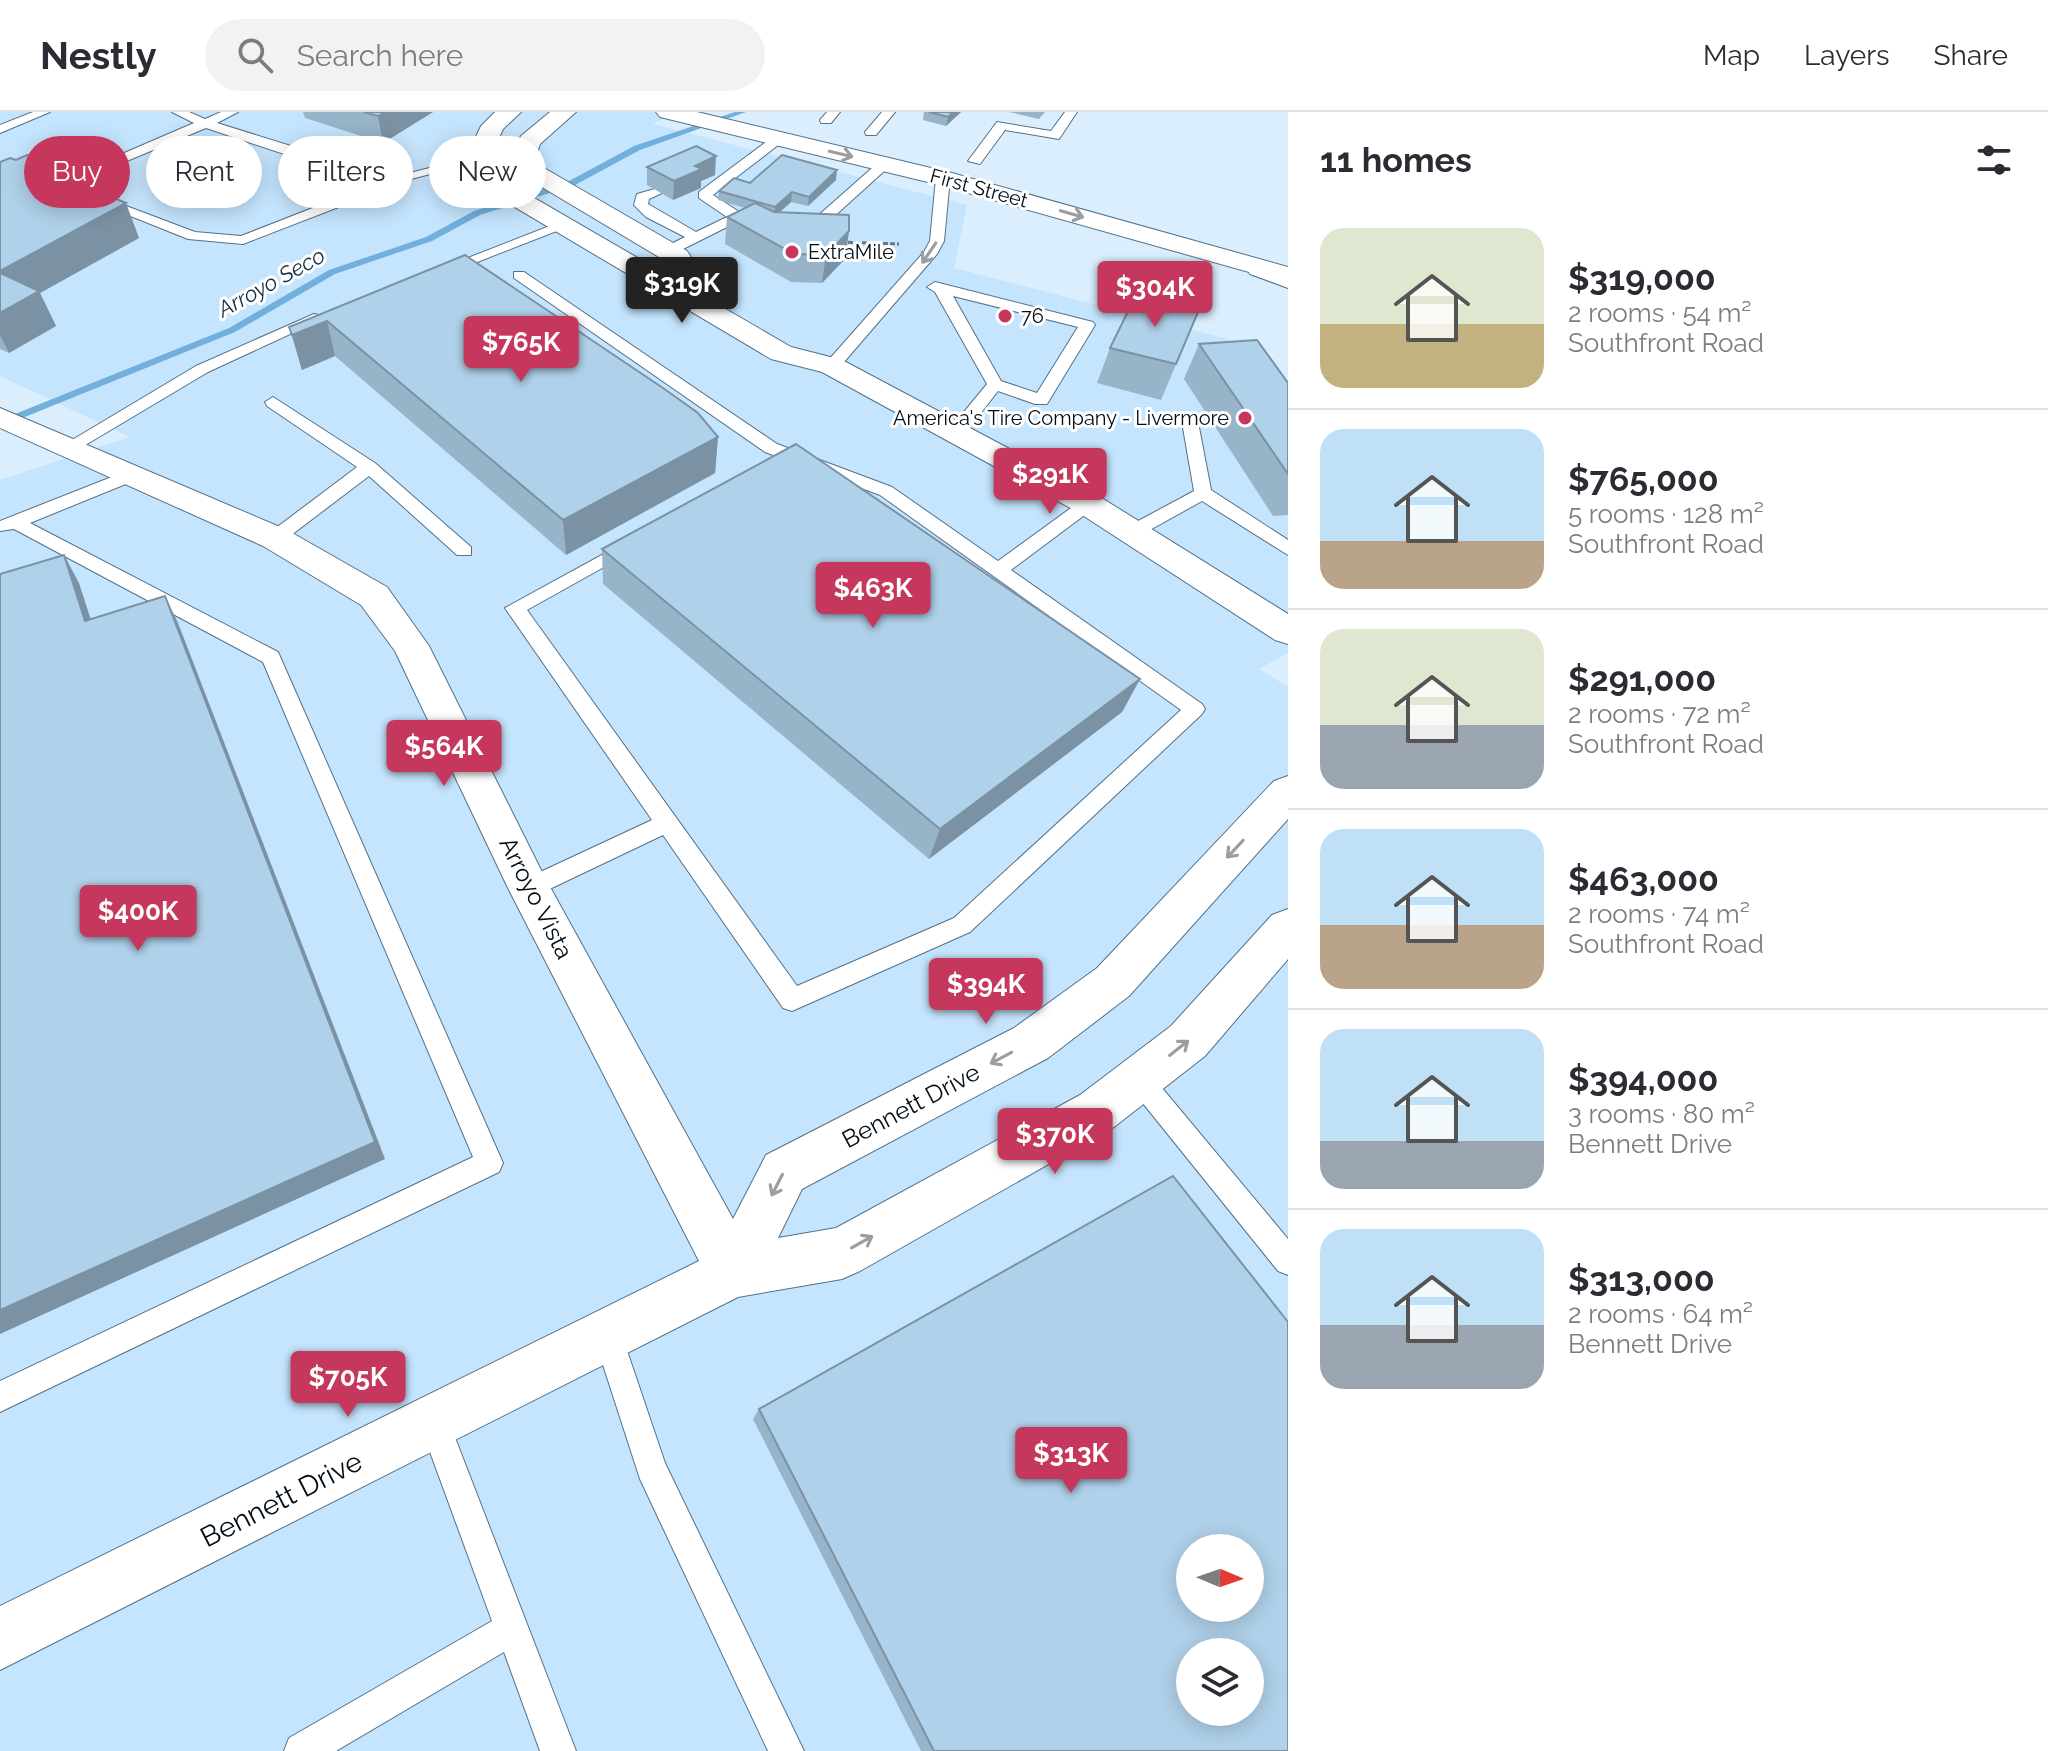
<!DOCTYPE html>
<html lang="en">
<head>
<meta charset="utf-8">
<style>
  :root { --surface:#fff; --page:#f2f2f3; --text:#2b2b33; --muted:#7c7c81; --line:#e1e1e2; --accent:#c6375d }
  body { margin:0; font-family:Raleway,sans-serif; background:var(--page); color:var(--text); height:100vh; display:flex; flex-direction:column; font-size:30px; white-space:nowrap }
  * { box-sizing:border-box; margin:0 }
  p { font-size:26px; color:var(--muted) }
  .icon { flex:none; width:44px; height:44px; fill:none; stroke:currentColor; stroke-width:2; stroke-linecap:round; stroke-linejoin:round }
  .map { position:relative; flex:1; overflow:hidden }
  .details { display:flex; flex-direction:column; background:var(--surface); width:760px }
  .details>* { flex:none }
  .top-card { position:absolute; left:24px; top:24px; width:760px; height:72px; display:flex; gap:16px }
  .needle { width:52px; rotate:92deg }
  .buttons { position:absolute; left:1176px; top:1422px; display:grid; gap:16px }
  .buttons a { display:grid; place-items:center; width:88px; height:88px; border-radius:50%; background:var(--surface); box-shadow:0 4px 20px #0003; font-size:40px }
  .price { position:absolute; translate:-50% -68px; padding:0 18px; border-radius:8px; background:var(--accent); color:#fff; font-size:26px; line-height:52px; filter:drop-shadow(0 2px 4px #0008) }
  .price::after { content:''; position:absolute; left:50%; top:48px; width:24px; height:18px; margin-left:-12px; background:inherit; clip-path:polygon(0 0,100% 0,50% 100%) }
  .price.selected { background:#222; color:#fff }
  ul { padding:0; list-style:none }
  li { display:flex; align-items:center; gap:24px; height:200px; padding:0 32px }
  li+li { border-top:2px solid var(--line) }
  li span { display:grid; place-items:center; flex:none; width:224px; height:160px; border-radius:24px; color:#555 }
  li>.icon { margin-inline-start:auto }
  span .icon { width:96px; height:96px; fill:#fffc; stroke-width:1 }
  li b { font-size:34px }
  h2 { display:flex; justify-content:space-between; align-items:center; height:96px; padding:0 32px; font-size:34px }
  .tag { padding:0 28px; border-radius:36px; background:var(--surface); box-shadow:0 4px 20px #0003; font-size:28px; line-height:72px }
  .tag.selected { background:var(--accent); color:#fff }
  header { display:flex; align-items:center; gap:48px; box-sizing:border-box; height:112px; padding:0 40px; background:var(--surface); border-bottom:2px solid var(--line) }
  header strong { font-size:38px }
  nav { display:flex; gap:44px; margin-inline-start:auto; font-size:28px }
  .search { width:560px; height:72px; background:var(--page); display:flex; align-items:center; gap:20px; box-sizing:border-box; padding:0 28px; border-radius:44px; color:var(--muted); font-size:30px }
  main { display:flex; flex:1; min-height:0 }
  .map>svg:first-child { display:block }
  .built { fill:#c5e5fe; fill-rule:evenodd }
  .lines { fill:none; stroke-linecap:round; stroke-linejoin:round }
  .stream { fill:#72afdb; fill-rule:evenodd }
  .service-casing { stroke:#537187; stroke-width:2 }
  .minor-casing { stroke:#537187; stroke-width:2 }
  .tertiary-casing { stroke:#537187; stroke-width:2 }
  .primary-casing { stroke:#537187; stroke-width:2 }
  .motorway-casing { stroke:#537187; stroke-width:2 }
  .path { stroke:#697883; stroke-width:3; stroke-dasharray:5 2; stroke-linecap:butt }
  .service { fill:#fff; fill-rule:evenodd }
  .minor { fill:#fff; fill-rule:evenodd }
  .tertiary { fill:#fff; fill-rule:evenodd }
  .primary { fill:#fff; fill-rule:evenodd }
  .motorway { fill:#fff; fill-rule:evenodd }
  .wall { fill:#97b4c9 }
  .shaded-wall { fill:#7b92a4 }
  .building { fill:#b0d1ea; stroke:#7b92a4; stroke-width:2; fill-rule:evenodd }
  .oneway { stroke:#9a9ea1 }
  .poi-dot { fill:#c6375d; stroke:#fff; stroke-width:3 }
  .labels { text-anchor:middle; stroke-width:6; stroke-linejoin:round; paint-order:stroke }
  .far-street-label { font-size:20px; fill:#030d15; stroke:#fff }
  .far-poi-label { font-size:20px; fill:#030d15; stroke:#fff; text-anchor:start }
  .far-water-label { font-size:22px; font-style:italic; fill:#142f42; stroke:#fff }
  .street-label { font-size:24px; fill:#030d15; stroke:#fff }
  .near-street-label { font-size:28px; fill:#030d15; stroke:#fff }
</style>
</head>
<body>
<header>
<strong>Nestly</strong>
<div class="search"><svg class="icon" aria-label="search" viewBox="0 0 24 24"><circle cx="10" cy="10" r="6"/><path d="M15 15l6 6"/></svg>Search here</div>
<nav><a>Map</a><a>Layers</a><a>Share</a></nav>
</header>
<main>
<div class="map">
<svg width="1288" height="1639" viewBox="0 0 1288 1639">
  <rect width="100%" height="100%" fill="#daeefd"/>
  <path class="built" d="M0,0h677l-24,12 314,81 -13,63 274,71 60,87v227l-29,16 29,18v1064h-1288v-1271l130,-43 -130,-61zM1190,1436h60v60h-60zM1190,1540h60v60h-60z"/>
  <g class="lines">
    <path class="stream" d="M735,0h11l-106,38 -65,35 -95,30 -48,26 -97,33 -100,58 -235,95v-7l229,-92 100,-58 97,-33 48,-26 95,-30 65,-35z"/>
    <g class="service-casing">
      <g id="service">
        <path d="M33,0h17l-50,21v-8z"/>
        <path d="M172,0h17l16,7 16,-7h17l-21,11 122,38 47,18 95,-24 7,4 -77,20 -168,65 -55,-5 -95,-38 12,-3 90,34 46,4 133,-52 -168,-56 -144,60 -12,-3 144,-62z"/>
        <path d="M827,0h13l-9,11h-10l-1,-3z"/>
        <path d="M882,0h13l-19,23h-10l-1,-3z"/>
        <path d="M1065,0h12l-18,27 -54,-9 -25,34 -12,-3 29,-39 54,9z"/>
        <path d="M774,24l12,3 -73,56 28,18 23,4v6l-25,-2 -66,33h-10v-6l22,-11 -39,-20 -12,-12 3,-11 25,-7v6l-13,6 -1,5 48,28 31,-15 -28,-19v-6z"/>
        <path d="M880,49l12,3 -73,66 -25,-2v-6h17z"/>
        <path d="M943,62l7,4 -6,63 -7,13 -99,115h-12v-6l98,-111 6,-11 6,-63z"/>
        <path d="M560,110l12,3 -123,48 -12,-3z"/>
        <path d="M514,160h10l253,172 115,43 106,74 84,-61h12v8l-83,62 191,134 3,5 -3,5 -232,218 -178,79 -9,-3 -120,-173 -126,60 -8,3 -8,-3 -4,-7 4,-7 131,-61 -147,-212 117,-64h14l2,4 -111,62 270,376 157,-68 227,-208 -301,-215 -115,-43 -251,-174z"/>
        <path d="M935,170l158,40 2,3 -48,79h-12l-37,-13 -36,46h-12v-8l37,-45 -52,-92 -8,-5zM953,184l125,31 -41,66 -36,-12z"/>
        <path d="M314,202l13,3 -119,55 -136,81 -6,1 -9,-5 139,-83z"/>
        <path d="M273,285l102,66 96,84v8h-14l-88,-79 -87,66h-14v-8l89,-67 -90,-61 -2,-4z"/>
        <path d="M1190,305l8,5 13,68 77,50v15l-86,-54 -63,35h-14v-8l69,-37 -12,-69z"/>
        <path d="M132,357l6,2v8l-108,44 248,129 225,511 -4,9 -499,240v-31l473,-224 -210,-495 -249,-133 -14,2v-10z"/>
        <path d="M1138,954l9,4 141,169v36l-10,-4 -149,-185 -4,-8 4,-8z"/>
        <path d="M608,1207l10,5 47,139 139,288h-36l-128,-272 -47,-145 5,-10z"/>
        <path d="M434,1295l11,4 4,11 127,329h-36l-36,-99 -168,99h-52l5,-13 203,-117 -73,-199 4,-11z"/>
      </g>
    </g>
    <g class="minor-casing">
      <path id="minor" d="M0,296l287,122 100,57 42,59 115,230 189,343 33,-64 248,-127 83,-60 177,-187 14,-5v43l-159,177 -81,62 -246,131 -24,49 58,-10 244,-133 91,-69 101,-111 16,-6v50l-83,97 -91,71 -254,144 -18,8 -104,18 -738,373v-64l699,-345 -191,-373 -113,-237 -34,-46 -98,-59 -263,-118z"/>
    </g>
    <g class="tertiary-casing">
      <g id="tertiary">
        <path d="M495,0h26l-18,17 -11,25 13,27 286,166 51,13 258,137 188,117v30l-13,-4 -199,-129 -254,-139 -51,-13 -285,-169 -18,-36 13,-28z"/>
        <path d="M550,0h26l-36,32 -3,9 7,15 143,83 4,6 -4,6h-18l-144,-86 -12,-24 8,-17z"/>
      </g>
    </g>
    <g class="primary-casing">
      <path id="primary" d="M656,0h41l255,61 336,94v16l-352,-99 -276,-67z"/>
    </g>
    <g class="motorway-casing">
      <path id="motorway" d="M1260,148l28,10v18l-38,-14 -4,-6 4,-6z"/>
    </g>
    <path class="path" d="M841,130l58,2"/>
    <use href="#service" class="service"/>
    <use href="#minor" class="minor"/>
    <use href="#tertiary" class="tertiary"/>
    <use href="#primary" class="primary"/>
    <use href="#motorway" class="motorway"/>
  </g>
  <g class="wall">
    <path d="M303,0h130l-50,31 -78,-25z"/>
    <path d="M924,0h37l-15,14 -23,-6z"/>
    <path d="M1009,0h36l-6,7z"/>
    <path d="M0,50l106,33 33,43 -99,55 16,33 -47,27 -9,-4z"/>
    <path d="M647,55l68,8 -14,6v7l-28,12 -26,-15z"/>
    <path d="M836,68l-28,26 -17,-4 -12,11 70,18 -4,28 -23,24 -31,-1 -66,-38 2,-27 18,-9 -27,-8 1,-9 31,-8z"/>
    <path d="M465,143l253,182 -3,36 -149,82 -231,-199 -33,14 -13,-43z"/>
    <path d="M1168,193l30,7 -37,88 -64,-17 13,-35z"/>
    <path d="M1199,232l89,39v132l-15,1 -89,-137z"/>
    <path d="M602,437l538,130 -18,33 -193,147 -326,-275z"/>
    <path d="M759,1297l529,342h-367l-168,-332z"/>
  </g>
  <g class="shaded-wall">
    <path d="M385,0h48l-50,31 -5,-27z"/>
    <path d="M953,0h8l-15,14 2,-9z"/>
    <path d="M716,44l-1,19 -14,6v7l-28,12 1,-19 21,-15z"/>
    <path d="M837,58l-1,10 -28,26 1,-9z"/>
    <path d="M101,72l11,27 14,-8 13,35 -99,55 16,33 -47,27 -9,-18v-64l91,-82z"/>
    <path d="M792,80l-1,10 -17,15 1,-10z"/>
    <path d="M849,119l-4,28 -23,24 4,-28z"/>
    <path d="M327,209l8,35 -33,14 -10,-35z"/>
    <path d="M718,325l-3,36 -149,82 -3,-35z"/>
    <path d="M64,443l15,28 21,65 -15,-27z"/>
    <path d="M165,484l13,27 207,536 -385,175v-24z"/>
    <path d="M1140,567l-18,33 -193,147 11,-30z"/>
  </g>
  <g class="building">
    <path d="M364,0h21l-7,4z"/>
    <path d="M929,0h24l-5,5z"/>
    <path d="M696,34l20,10 -21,10 7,3 -28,12 -27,-14z"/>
    <path d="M27,43l74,29 -10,5 35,14 -126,68v-109l10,-4 6,2z"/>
    <path d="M782,43l55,15 -28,27 -17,-5 -17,15 -56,-16 15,-13 16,5z"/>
    <path d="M755,91l19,9 75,3v16l-23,24 -32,-1 -67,-37z"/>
    <path d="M465,143l198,133 35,25 20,24 -155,83 -236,-199 -35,14 -3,-8z"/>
    <path d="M0,161l39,18 -39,22z"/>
    <path d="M1138,179l33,8 -3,6 30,7 -22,52 -66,-16z"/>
    <path d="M1257,228l31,43v91l-89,-130z"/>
    <path d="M796,332l344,235 -200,150 -338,-280z"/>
    <path d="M64,443l21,66 80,-25 210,546 -375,168v-736z"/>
    <path d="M1173,1064l115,146v429h-354l-175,-342zM1190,1436h60v60h-60zM1190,1540h60v60h-60z"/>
  </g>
  <defs><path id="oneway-shaft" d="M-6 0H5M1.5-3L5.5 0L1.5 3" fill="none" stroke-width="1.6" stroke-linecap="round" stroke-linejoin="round" transform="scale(2)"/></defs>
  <g class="oneway">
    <use href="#oneway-shaft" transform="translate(841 42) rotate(13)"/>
    <use href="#oneway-shaft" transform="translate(1072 102) rotate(16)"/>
    <use href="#oneway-shaft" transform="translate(929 141) rotate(124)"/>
    <use href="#oneway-shaft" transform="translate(1235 737) rotate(133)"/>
    <use href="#oneway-shaft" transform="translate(1179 936) rotate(-38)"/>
    <use href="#oneway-shaft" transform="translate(1001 946) rotate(152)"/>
    <use href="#oneway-shaft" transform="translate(777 1073) rotate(117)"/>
    <use href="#oneway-shaft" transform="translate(862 1130) rotate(-29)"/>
  </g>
  <g class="poi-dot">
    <circle cx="792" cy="140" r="8"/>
    <circle cx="1005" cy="204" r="8"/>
    <circle cx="1245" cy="306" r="8"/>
  </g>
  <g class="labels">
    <g class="far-street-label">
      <text transform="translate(979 76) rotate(15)" y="7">First Street</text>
    </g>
    <g class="far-poi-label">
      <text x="808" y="147">ExtraMile</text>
      <text x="1021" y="211">76</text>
      <text x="1229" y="313" text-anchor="end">America's Tire Company - Livermore</text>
    </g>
    <g class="far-water-label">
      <text transform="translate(271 170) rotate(-29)" y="8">Arroyo Seco</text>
    </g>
    <g class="street-label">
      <text transform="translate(536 786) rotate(63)" y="8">Arroyo Vista</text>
      <text transform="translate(911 994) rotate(-28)" y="8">Bennett Drive</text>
    </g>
    <g class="near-street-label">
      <text transform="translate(281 1387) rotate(-27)" y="10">Bennett Drive</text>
    </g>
  </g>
</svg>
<div class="buttons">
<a><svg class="needle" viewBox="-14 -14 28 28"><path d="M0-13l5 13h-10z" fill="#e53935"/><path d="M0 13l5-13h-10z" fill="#7c7c81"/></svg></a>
<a><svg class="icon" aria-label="layers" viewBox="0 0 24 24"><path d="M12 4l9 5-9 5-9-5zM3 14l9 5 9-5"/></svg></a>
</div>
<b class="price selected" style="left:682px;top:213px">$319K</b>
<b class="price" style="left:1155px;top:217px">$304K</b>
<b class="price" style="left:521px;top:272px">$765K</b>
<b class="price" style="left:1050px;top:404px">$291K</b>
<b class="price" style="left:873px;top:518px">$463K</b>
<b class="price" style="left:444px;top:676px">$564K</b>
<b class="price" style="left:138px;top:841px">$400K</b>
<b class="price" style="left:986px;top:914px">$394K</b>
<b class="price" style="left:1055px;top:1064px">$370K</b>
<b class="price" style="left:348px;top:1307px">$705K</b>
<b class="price" style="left:1071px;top:1383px">$313K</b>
<div class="top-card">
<a class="tag selected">Buy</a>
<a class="tag">Rent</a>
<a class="tag">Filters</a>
<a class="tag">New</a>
</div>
</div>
<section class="details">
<h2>11 homes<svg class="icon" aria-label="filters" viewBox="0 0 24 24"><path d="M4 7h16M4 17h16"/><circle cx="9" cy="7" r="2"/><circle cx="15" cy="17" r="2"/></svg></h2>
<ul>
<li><span style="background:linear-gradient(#dfe7d0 60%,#c2b280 0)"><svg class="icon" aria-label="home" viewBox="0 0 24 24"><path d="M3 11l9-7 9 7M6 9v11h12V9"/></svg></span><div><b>$319,000</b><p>2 rooms · 54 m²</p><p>Southfront Road</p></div></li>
<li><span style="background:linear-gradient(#bfe0f5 70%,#b9a48a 0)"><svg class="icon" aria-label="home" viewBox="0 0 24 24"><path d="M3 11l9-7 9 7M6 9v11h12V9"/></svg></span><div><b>$765,000</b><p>5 rooms · 128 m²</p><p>Southfront Road</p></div></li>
<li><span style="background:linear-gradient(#dfe7d0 60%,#9aa5b1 0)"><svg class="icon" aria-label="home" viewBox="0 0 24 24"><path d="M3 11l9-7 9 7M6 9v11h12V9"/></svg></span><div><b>$291,000</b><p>2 rooms · 72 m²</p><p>Southfront Road</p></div></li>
<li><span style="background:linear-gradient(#bfe0f5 60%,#b9a48a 0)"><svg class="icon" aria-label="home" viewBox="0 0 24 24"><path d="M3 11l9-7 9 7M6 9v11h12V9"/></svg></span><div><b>$463,000</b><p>2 rooms · 74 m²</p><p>Southfront Road</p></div></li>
<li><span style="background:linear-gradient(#bfe0f5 70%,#9aa5b1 0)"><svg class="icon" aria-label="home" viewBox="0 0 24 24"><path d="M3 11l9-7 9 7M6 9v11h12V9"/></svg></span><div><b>$394,000</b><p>3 rooms · 80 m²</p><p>Bennett Drive</p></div></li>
<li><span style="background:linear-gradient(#bfe0f5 60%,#9aa5b1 0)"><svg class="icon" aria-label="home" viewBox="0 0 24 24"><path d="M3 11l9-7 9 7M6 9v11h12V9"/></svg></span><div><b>$313,000</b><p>2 rooms · 64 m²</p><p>Bennett Drive</p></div></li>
</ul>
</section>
</main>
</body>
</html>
